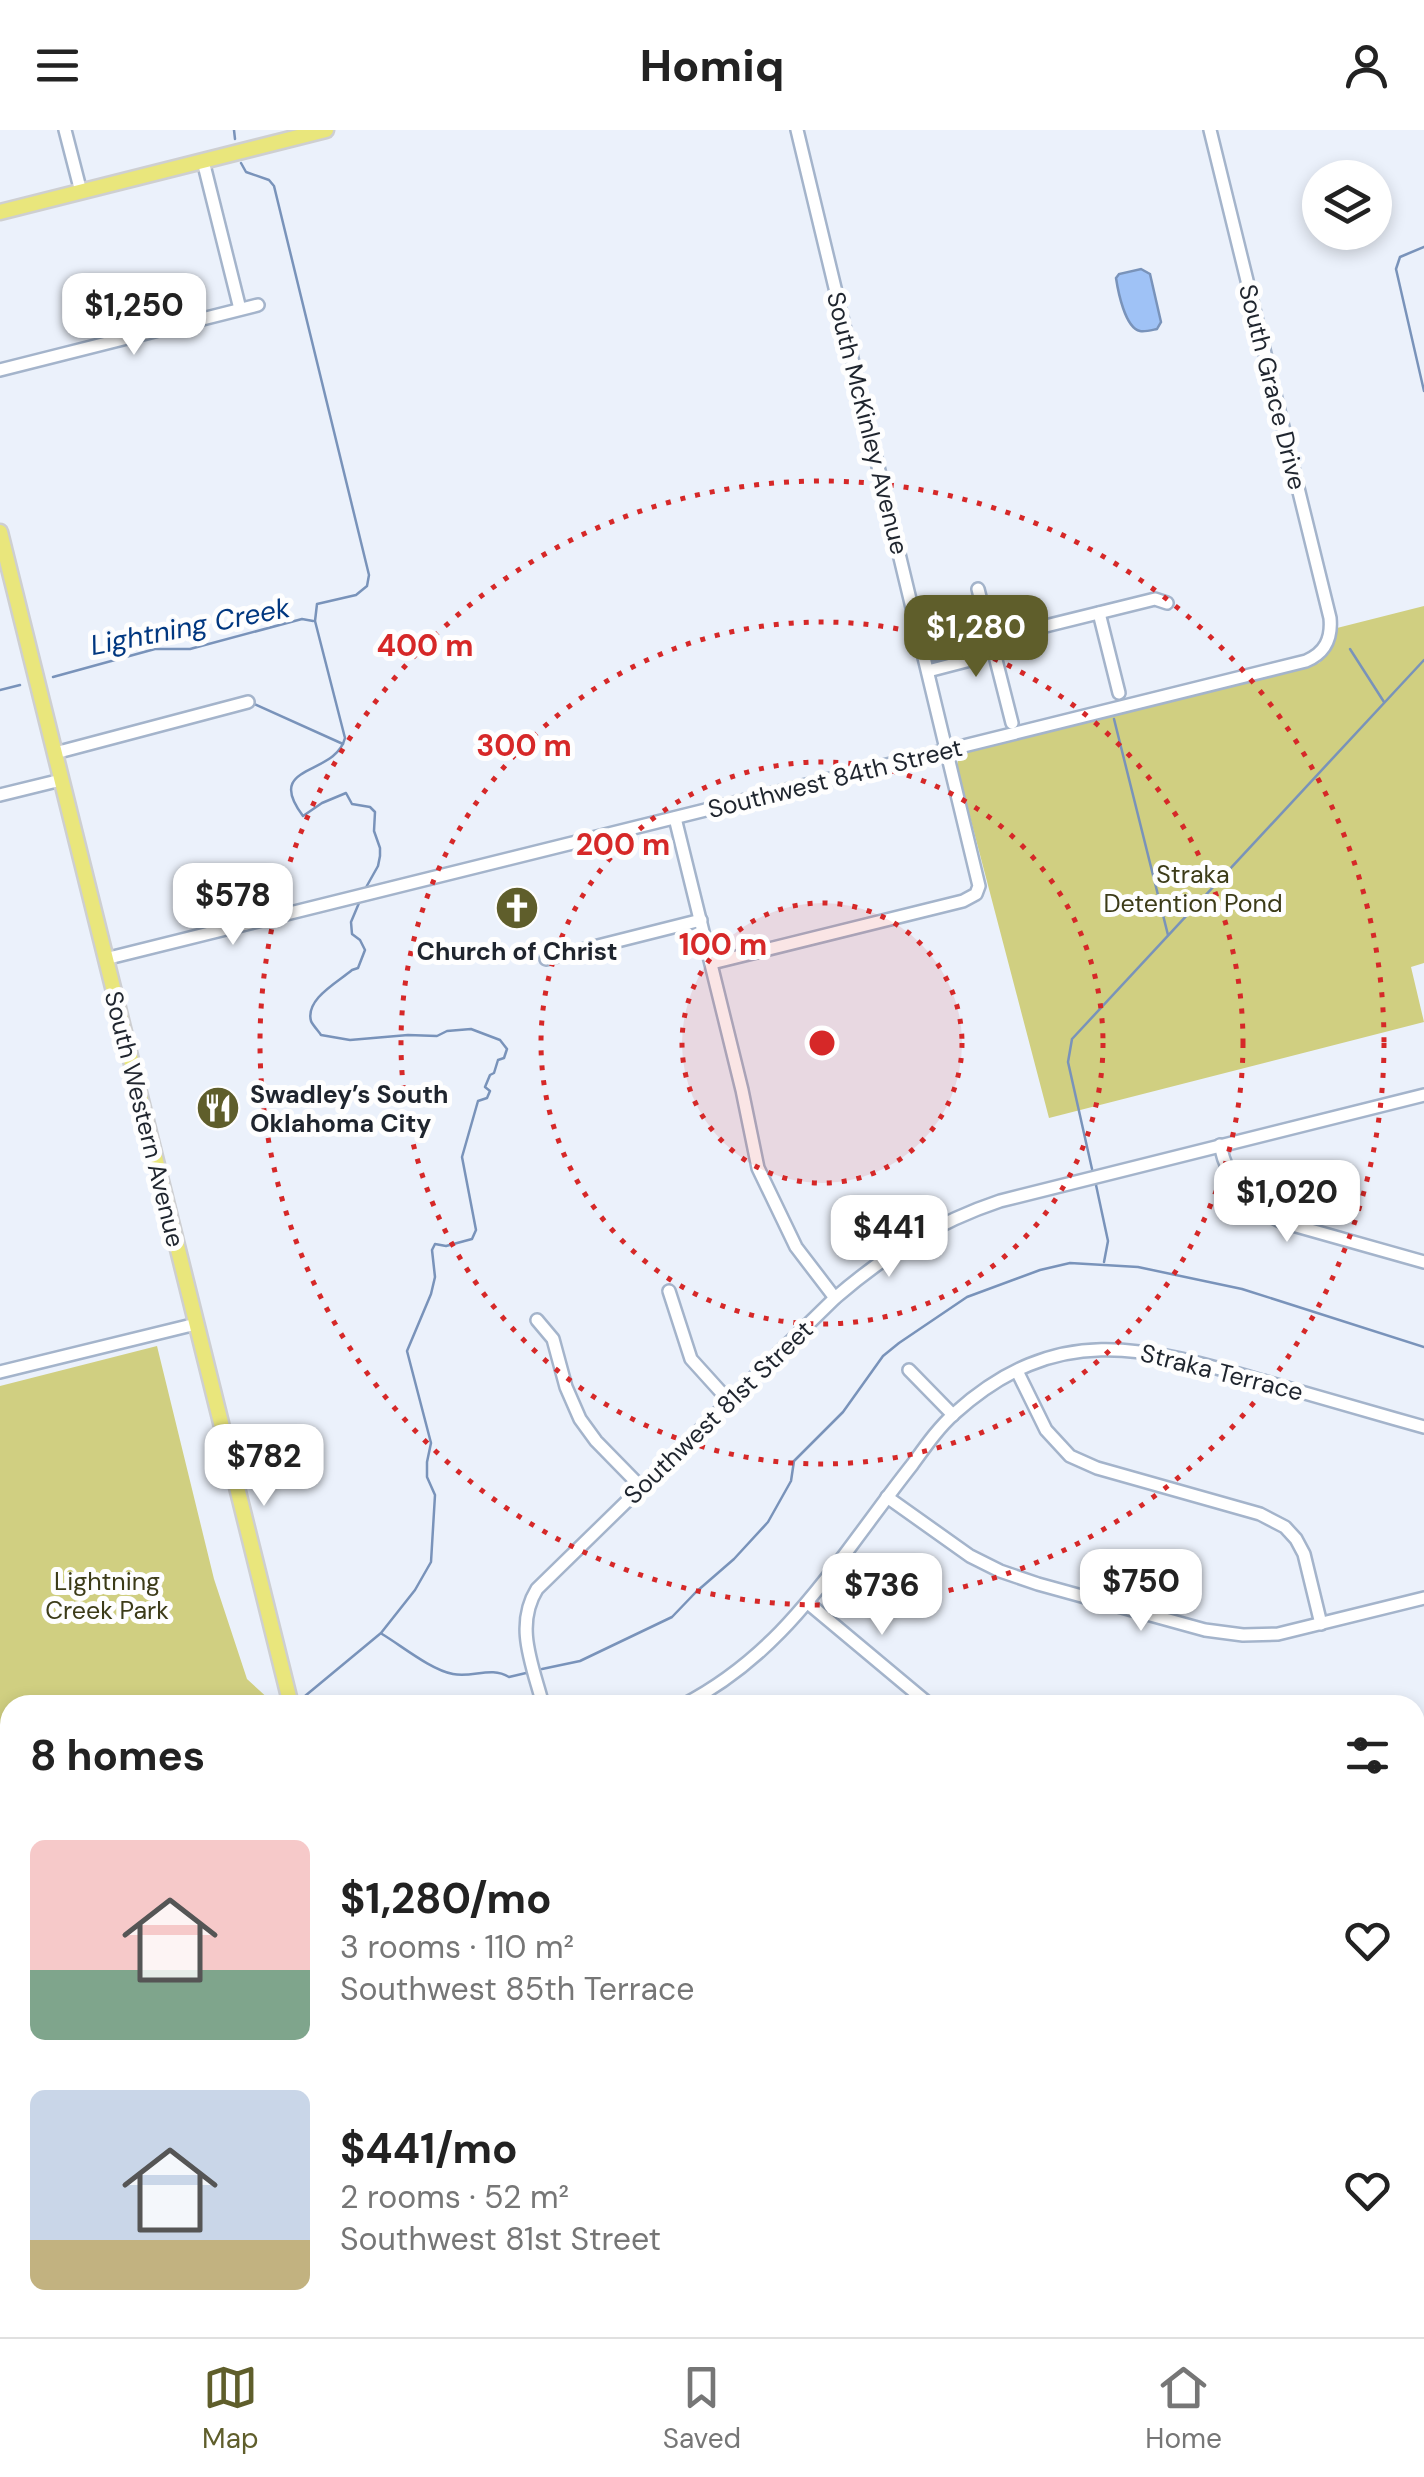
<!DOCTYPE html>
<html lang="en">
<head>
<meta charset="utf-8">
<style>
  :root { --surface:#fff; --page:#f2f2f2; --text:#222; --muted:#767676; --line:#e0e0e0; --accent:#5f5e2b }
  body { margin:0; font-family:"DM Sans",sans-serif; background:var(--page); color:var(--text); height:100vh; display:flex; flex-direction:column; font-size:38px; white-space:nowrap }
  * { box-sizing:border-box; margin:0 }
  p { font-size:32px; color:var(--muted) }
  .icon { flex:none; width:55px; height:55px; fill:none; stroke:currentColor; stroke-width:2; stroke-linecap:round; stroke-linejoin:round }
  .map { position:relative; flex:1; overflow:hidden }
  .details { position:absolute; left:0px; top:1565px; width:1425px; height:642px; display:flex; flex-direction:column; background:var(--surface); border-radius:30px 30px 0 0; box-shadow:0 5px 15px #0003 }
  .details>* { flex:none }
  .fabs { position:absolute; left:1302px; top:30px; display:grid; gap:20px }
  .fabs a { display:grid; place-items:center; width:90px; height:90px; border-radius:50%; background:var(--surface); box-shadow:0 5px 15px #0003; font-size:50px }
  .price { position:absolute; translate:-50% -85px; padding:0 22px; border-radius:20px; background:#fff; color:#222; font-size:32px; line-height:65px; filter:drop-shadow(0 2px 5px #0008) }
  .price::after { content:''; position:absolute; left:50%; top:60px; width:30px; height:22px; margin-left:-15px; background:inherit; clip-path:polygon(0 0,100% 0,50% 100%) }
  .price.on { background:var(--accent); color:#fff }
  ul { padding:0; list-style:none }
  li { display:flex; align-items:center; gap:30px; height:250px; padding:0 30px }
  li span { display:grid; place-items:center; flex:none; width:280px; height:200px; border-radius:15px; color:#555 }
  li>.icon { margin-inline-start:auto }
  span .icon { width:120px; height:120px; fill:#fffc; stroke-width:1 }
  li b { font-size:42px }
  h2 { display:flex; justify-content:space-between; align-items:center; height:120px; padding:0 30px; font-size:42px }
  header { display:flex; justify-content:space-between; align-items:center; height:130px; padding:0 30px; background:var(--surface); font-size:45px; font-weight:800 }
  .tab-bar { display:flex; justify-content:space-around; align-items:center; height:140px; border-top:2px solid var(--line); background:var(--surface); font-size:28px; color:var(--muted) }
  .tab-bar a { display:grid; justify-items:center; gap:5px }
  .tab-bar .on { color:var(--accent) }
  .map>svg:first-child { display:block }
  .green { fill:#d0cf81 }
  .water { fill:#9fc2f6; stroke:#7993ba; stroke-width:2.5 }
  .lines { fill:none; stroke-linecap:round; stroke-linejoin:round }
  .stream { stroke:#7993ba; stroke-width:2.5 }
  .minor-casing { stroke:#a4b4cb; stroke-width:16 }
  .major-casing { stroke:#cecfd1; stroke-width:19 }
  .highway-casing { stroke:#cecfd1; stroke-width:20 }
  .minor { stroke:#fff; stroke-width:11 }
  .major { stroke:#e9e67c; stroke-width:14 }
  .highway { stroke:#dad525; stroke-width:15 }
  .ring { fill:none; stroke:#d62828; stroke-width:5; stroke-dasharray:5 10 }
  .labels { text-anchor:middle; stroke-width:10; stroke-linejoin:round; paint-order:stroke }
  .street-label { font-size:25px; fill:#1f252e; stroke:#fefefe }
  .park-label { font-size:25px; fill:#3c3b18; stroke:#fefefe }
  .poi-label { font-size:25px; font-weight:bold; fill:#1f252e; stroke:#fefefe }
  .water-label { font-size:28px; font-style:italic; fill:#003780; stroke:#fefefe }
  .centre { fill:#d62828; stroke:#fefefe; stroke-width:5 }
  .ring-label { font-size:30px; text-anchor:middle; font-weight:bold; fill:#d62828; stroke:#fefefe; stroke-width:10; stroke-linejoin:round; paint-order:stroke }
</style>
</head>
<body>
<header><svg class="icon" aria-label="menu" viewBox="0 0 24 24"><path d="M4 6h16M4 12h16M4 18h16"/></svg>Homiq<svg class="icon" aria-label="person" viewBox="0 0 24 24"><circle cx="12" cy="8" r="4"/><path d="M4 21q1-7 8-7t8 7"/></svg></header>
<div class="map">
<svg width="1424" height="2207" viewBox="0 0 1424 2207">
  <rect width="100%" height="100%" fill="#ebf1fb"/>
  <g class="green">
    <path d="M1424,476v357l-13,4 13,55 -375,96 -92,-351 1,-7 4,-6 357,-91 9,-9 9,-26z"/>
    <path d="M157,1216l57,233 33,100 24,22 -5,4h-256v189l-10,6v-514z"/>
  </g>
  <path class="water" d="M1141,139l9,5 11,48 -4,7c-5,1 -12,3 -17,2 -15,-3 -22,-40 -24,-53l3,-4z"/>
  <g class="lines">
    <g class="stream">
      <path d="M234,0l1,9"/>
      <path d="M241,33l5,9 23,8 5,6 95,389 -2,11 -11,9 -39,9 -2,17 30,117c-10,39 -82,25 -42,78l19,-13 24,-10 6,11 18,3 5,5 -1,19 6,17v8l-2,10 -14,25"/>
      <path d="M1424,117l-24,10 -4,12 28,122"/>
      <path d="M1350,519l34,53"/>
      <path d="M53,547l102,-28h35l112,-30 11,2"/>
      <path d="M0,560l20,-5"/>
      <path d="M254,574l89,40"/>
      <path d="M1114,589l54,216"/>
      <path d="M1092,1039l-24,-107 4,-23 352,-379"/>
      <path d="M1096,1055l12,56 -4,21"/>
      <path d="M382,1504c20,12 49,36 71,40 20,4 38,-8 56,3l17,-4"/>
      <path d="M542,1539l38,-8 92,-44 24,-25 38,-33 34,-37 23,-41 3,-20 49,-49 40,-56 16,-13 68,-46 73,-27 30,-7 68,4 104,22 182,58"/>
      <path d="M305,1566l76,-63 34,-43 16,-28 4,-67 -8,-18v-15l4,-19 -24,-92 24,-57 4,-17 -3,-27 3,-6 11,2 26,-7 4,-9 -14,-73 16,-56 9,-3 3,-7 -5,-4 5,-12 4,-2 4,-13 6,-2 3,-9 -7,-9 -29,-11 -24,2 -10,5 -29,-1 -58,5 -29,-5c-2,-3 -9,-11 -10,-14 -6,-22 27,-39 41,-51l6,-2 7,-18 -5,-10 -8,-6 -1,-12 8,-19"/>
      <path d="M0,1595l10,41"/>
      <path d="M0,2143l10,-25"/>
      <path d="M0,2192l3,15"/>
    </g>
    <g class="minor-casing">
      <g id="minor">
        <path d="M65,0l16,62"/>
        <path d="M203,31l37,148"/>
        <path d="M0,240l258,-65"/>
        <path d="M978,459l34,134"/>
        <path d="M1099,483l20,80"/>
        <path d="M924,526l231,-57 12,4"/>
        <path d="M928,541l50,-13 13,-18"/>
        <path d="M55,623l193,-51"/>
        <path d="M0,665l61,-15"/>
        <path d="M675,688l67,272 16,78 38,79 39,51"/>
        <path d="M105,829l1201,-298c19,-8 26,-22 24,-43l-120,-488"/>
        <path d="M546,829l155,-39"/>
        <path d="M712,833l251,-62 13,-7 3,-8 -182,-756"/>
        <path d="M1220,1015c8,37 28,61 62,77l142,40"/>
        <path d="M669,1161l22,68 38,42"/>
        <path d="M537,1190l16,19 13,48 14,32 16,22 45,46"/>
        <path d="M909,1240l44,45"/>
        <path d="M1017,1241l29,59 24,26 27,12 163,46 25,13 11,12 8,15 17,70"/>
        <path d="M0,1242l196,-48"/>
        <path d="M887,1367l83,59 30,15 38,13 167,46 38,5 35,-1 146,-36"/>
        <path d="M808,1473l122,102"/>
        <path d="M543,1575c-10,-39 -29,-79 -6,-116l298,-291c51,-44 102,-76 165,-97l424,-106"/>
        <path d="M683,1575c77,-40 124,-99 174,-167 18,-24 36,-49 55,-73 13,-18 26,-37 43,-52 103,-92 189,-66 308,-32 53,15 107,31 161,46"/>
        <path d="M1415,1598l9,-2"/>
        <path d="M1415,1726l9,-2"/>
        <path d="M0,1856l10,7"/>
        <path d="M0,1961l10,-2"/>
        <path d="M0,2042l10,-29"/>
        <path d="M82,2207l3,-9"/>
      </g>
    </g>
    <g class="major-casing">
      <g id="major">
        <path d="M0,82l326,-82"/>
        <path d="M0,402l291,1173"/>
        <path d="M1415,1971l9,-2"/>
        <path d="M1415,2066l9,-2"/>
        <path d="M423,2207l37,-9"/>
        <path d="M481,2207l8,-9"/>
        <path d="M850,2207l39,-9"/>
      </g>
    </g>
    <g class="highway-casing">
      <g id="highway">
        <path d="M1415,2007l9,-2"/>
        <path d="M1415,2028l9,-2"/>
        <path d="M616,2207l38,-9"/>
        <path d="M704,2207l39,-9"/>
        <path d="M783,2207l26,-9"/>
      </g>
    </g>
    <use href="#minor" class="minor"/>
    <use href="#major" class="major"/>
    <use href="#highway" class="highway"/>
  </g>
  <circle cx="822" cy="913" r="140" fill="#d62828" fill-opacity=".12"/>
  <g class="ring">
    <circle cx="822" cy="913" r="140"/>
    <circle cx="822" cy="913" r="281"/>
    <circle cx="822" cy="913" r="421"/>
    <circle cx="822" cy="913" r="562"/>
  </g>
  <defs>
    <g id="church-disc" transform="scale(2.25)"><circle r="9.5" fill="#5f5e2b" stroke="#fefefe"/><path d="M-1.2-6h2.4v3.5h3.3v2.4h-3.3V6h-2.4V-.1h-3.3v-2.4h3.3Z" fill="#fff"/></g>
    <g id="restaurant-disc" transform="scale(2.25)"><circle r="9.5" fill="#5f5e2b" stroke="#fefefe"/><path d="M-5-6h1v4h1v-4h1v4h1v-4h1v5L-1.5 .5V6h-2V.5L-5-1ZM5-6V6H3V1.5H1.5Q1.5-4 5-6Z" fill="#fff"/></g>
  </defs>
  <g fill-rule="evenodd">
    <use href="#church-disc" x="517" y="778"/>
    <use href="#restaurant-disc" x="218" y="978"/>
  </g>
  <g class="labels">
    <g class="street-label">
      <text transform="translate(1273 257) rotate(76)" y="9">South Grace Drive</text>
      <text transform="translate(868 293) rotate(76)" y="9">South McKinley Avenue</text>
      <text transform="translate(835 648) rotate(-14)" y="9">Southwest 84th Street</text>
      <text transform="translate(145 989) rotate(76)" y="9">South Western Avenue</text>
      <text transform="translate(1222 1242) rotate(14)" y="9">Straka Terrace</text>
      <text transform="translate(718 1282) rotate(-44)" y="9">Southwest 81st Street</text>
    </g>
    <g class="park-label">
      <text x="1193" y="753">Straka<tspan x="1193" dy="29">Detention Pond</tspan></text>
      <text x="107" y="1460">Lightning<tspan x="107" dy="29">Creek Park</tspan></text>
    </g>
    <g class="poi-label">
      <text x="517" y="830">Church of Christ</text>
      <text x="250" y="973" text-anchor="start">Swadley’s South<tspan x="250" dy="29">Oklahoma City</tspan></text>
    </g>
    <g class="water-label">
      <text transform="translate(190 496) rotate(-11)" y="10">Lightning Creek</text>
    </g>
  </g>
  <circle cx="822" cy="913" r="15" class="centre"/>
  <g class="ring-label">
    <text x="425" y="526">400 m</text>
    <text x="524" y="626">300 m</text>
    <text x="623" y="725">200 m</text>
    <text x="723" y="825">100 m</text>
  </g>
</svg>
<div class="fabs">
<a><svg class="icon" aria-label="layers" viewBox="0 0 24 24"><path d="M12 4l9 5-9 5-9-5zM3 14l9 5 9-5"/></svg></a>
</div>
<b class="price" style="left:134px;top:228px">$1,250</b>
<b class="price on" style="left:976px;top:550px">$1,280</b>
<b class="price" style="left:233px;top:818px">$578</b>
<b class="price" style="left:1287px;top:1115px">$1,020</b>
<b class="price" style="left:889px;top:1150px">$441</b>
<b class="price" style="left:264px;top:1379px">$782</b>
<b class="price" style="left:1141px;top:1504px">$750</b>
<b class="price" style="left:882px;top:1508px">$736</b>
<section class="details">
<h2>8 homes<svg class="icon" aria-label="filters" viewBox="0 0 24 24"><path d="M4 7h16M4 17h16"/><circle cx="9" cy="7" r="2"/><circle cx="15" cy="17" r="2"/></svg></h2>
<ul>
<li><span style="background:linear-gradient(#f6c9c9 65%,#7fa58c 0)"><svg class="icon" aria-label="home" viewBox="0 0 24 24"><path d="M3 11l9-7 9 7M6 9v11h12V9"/></svg></span><div><b>$1,280/mo</b><p>3 rooms · 110 m²</p><p>Southwest 85th Terrace</p></div><svg class="icon" aria-label="heart" viewBox="0 0 24 24"><path d="M12 20l-8-8c-3-5 5-10 8-4 3-6 11-1 8 4z"/></svg></li>
<li><span style="background:linear-gradient(#c9d6e8 75%,#c2b280 0)"><svg class="icon" aria-label="home" viewBox="0 0 24 24"><path d="M3 11l9-7 9 7M6 9v11h12V9"/></svg></span><div><b>$441/mo</b><p>2 rooms · 52 m²</p><p>Southwest 81st Street</p></div><svg class="icon" aria-label="heart" viewBox="0 0 24 24"><path d="M12 20l-8-8c-3-5 5-10 8-4 3-6 11-1 8 4z"/></svg></li>
</ul>
</section>
</div>
<nav class="tab-bar">
<a class="on"><svg class="icon" aria-label="map" viewBox="0 0 24 24"><path d="M3 6l6-2 6 2 6-2v14l-6 2-6-2-6 2zM9 4v14M15 6v14"/></svg>Map</a>
<a><svg class="icon" aria-label="saved" viewBox="0 0 24 24"><path d="M7 4h10v16l-5-4-5 4z"/></svg>Saved</a>
<a><svg class="icon" aria-label="home" viewBox="0 0 24 24"><path d="M3 11l9-7 9 7M6 9v11h12V9"/></svg>Home</a>
</nav>
</body>
</html>
